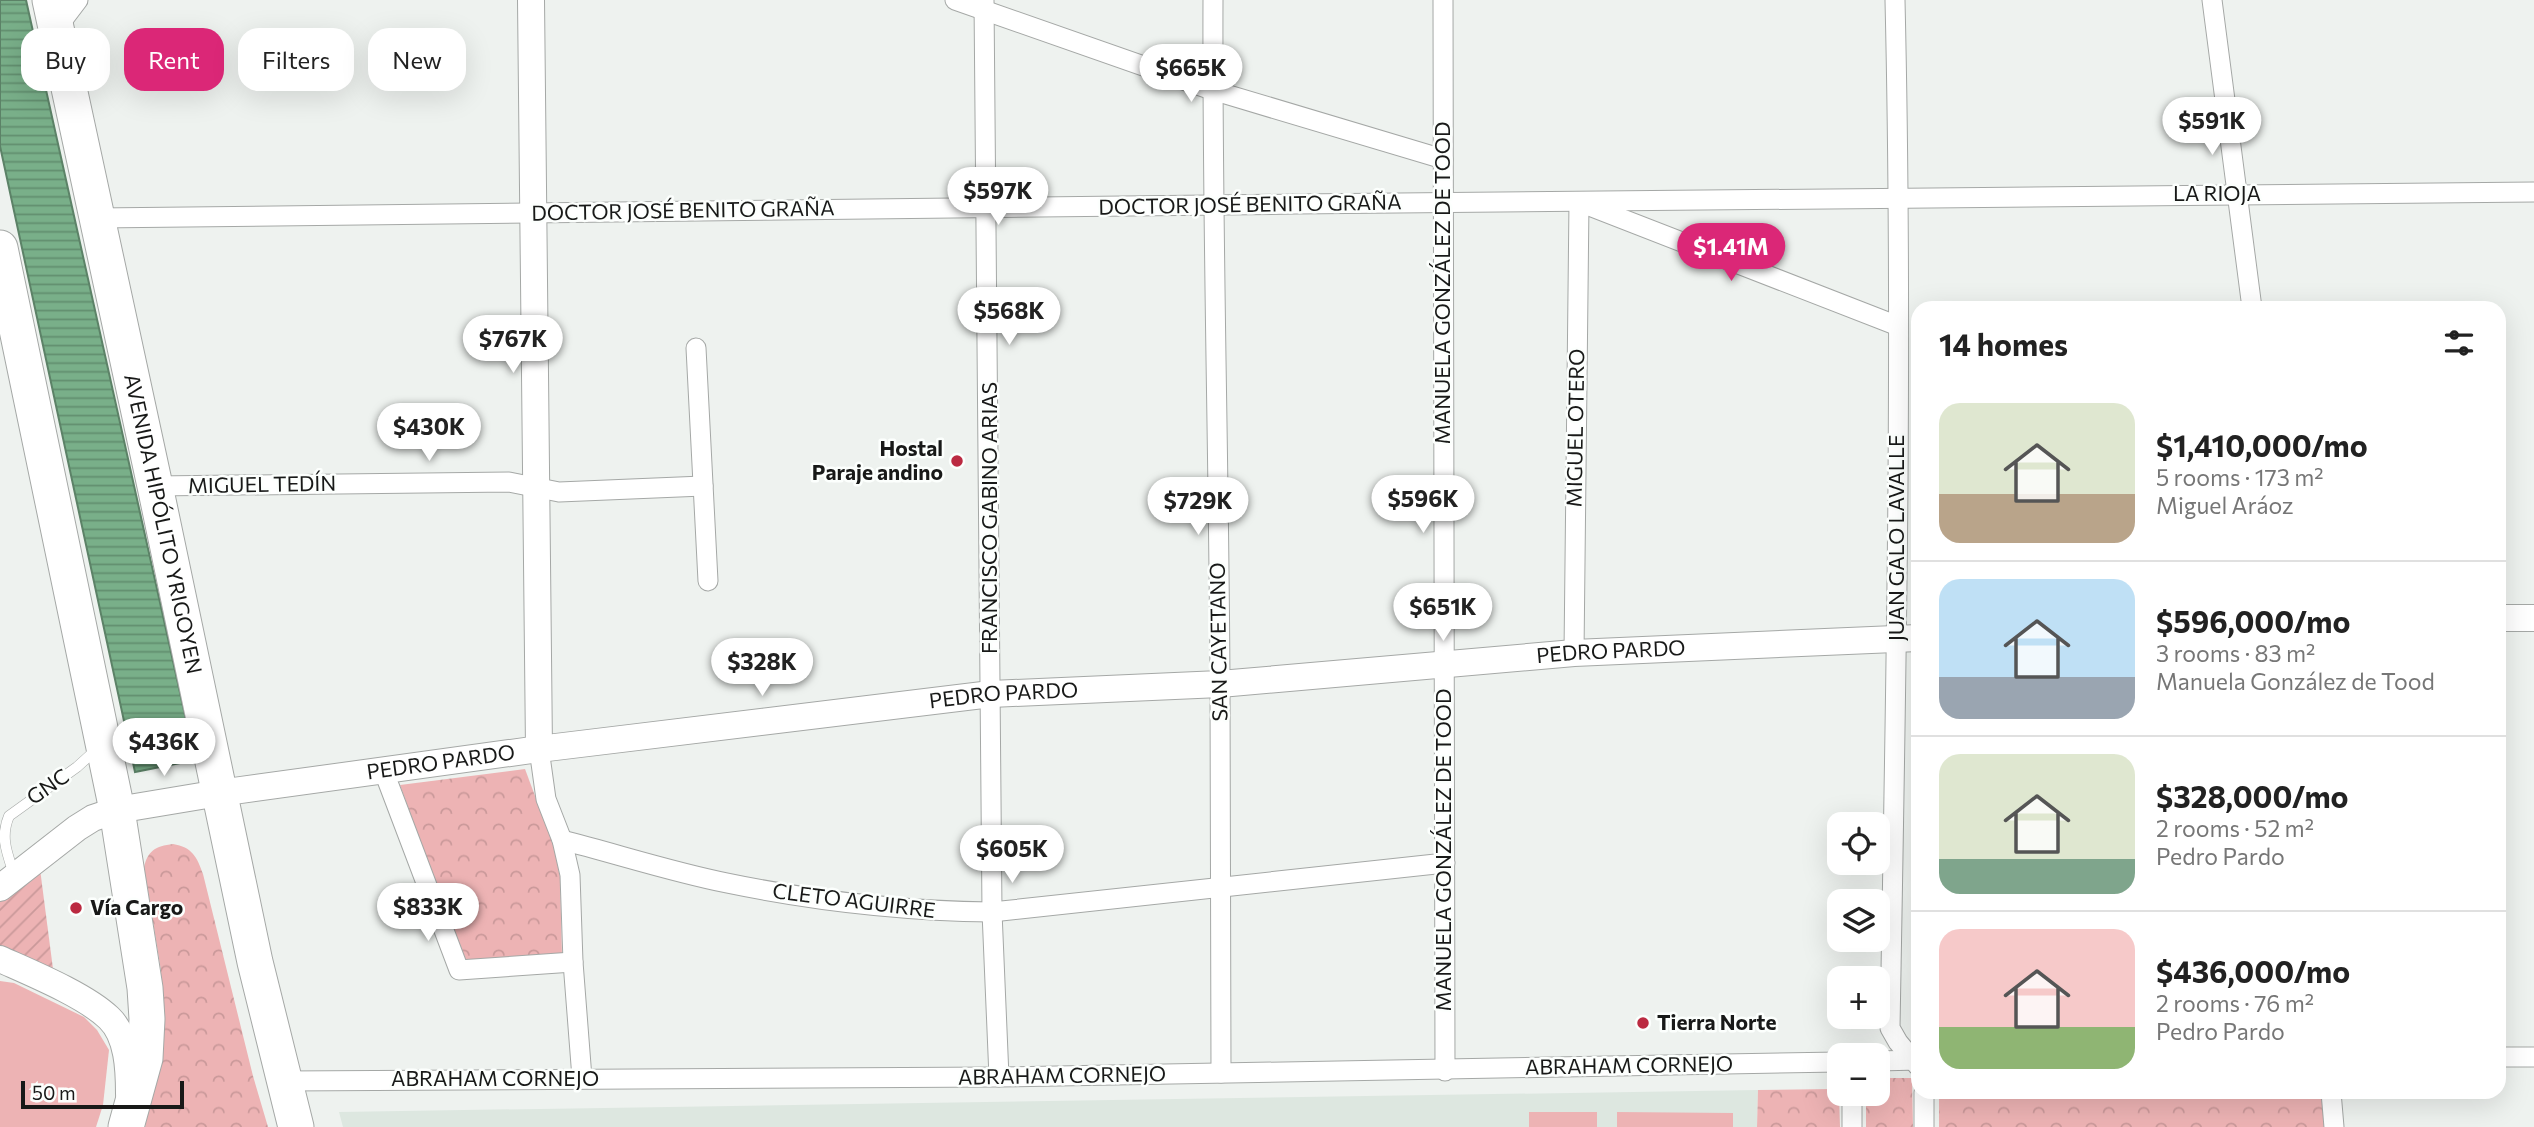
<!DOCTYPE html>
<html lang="en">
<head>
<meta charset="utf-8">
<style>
  :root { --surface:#fff; --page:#f2f2f2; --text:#222; --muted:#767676; --line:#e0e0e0; --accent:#db2777 }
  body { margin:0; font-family:Commissioner,sans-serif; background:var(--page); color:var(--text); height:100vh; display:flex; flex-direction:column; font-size:26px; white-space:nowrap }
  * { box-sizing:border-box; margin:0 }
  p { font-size:23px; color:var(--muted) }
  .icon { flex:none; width:38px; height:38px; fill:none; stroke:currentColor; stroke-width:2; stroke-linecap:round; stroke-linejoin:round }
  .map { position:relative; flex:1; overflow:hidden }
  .sheet { position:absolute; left:1911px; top:301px; width:595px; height:798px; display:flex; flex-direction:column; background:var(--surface); border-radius:21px; box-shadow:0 7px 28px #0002 }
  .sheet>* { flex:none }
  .guide { position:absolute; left:21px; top:28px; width:665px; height:63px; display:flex; gap:14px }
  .buttons { position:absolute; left:1827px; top:812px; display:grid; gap:14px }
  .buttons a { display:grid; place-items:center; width:63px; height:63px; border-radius:14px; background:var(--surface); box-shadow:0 7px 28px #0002; font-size:35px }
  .scale { position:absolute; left:21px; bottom:18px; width:163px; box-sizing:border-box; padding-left:7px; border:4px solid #181918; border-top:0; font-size:19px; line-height:24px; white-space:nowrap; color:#181918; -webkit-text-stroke:5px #fcfffd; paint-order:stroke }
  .price { position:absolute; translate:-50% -60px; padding:0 16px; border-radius:24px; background:#fff; color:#222; font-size:23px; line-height:46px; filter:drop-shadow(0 2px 4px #0008) }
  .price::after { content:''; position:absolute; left:50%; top:42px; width:21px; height:16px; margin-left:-10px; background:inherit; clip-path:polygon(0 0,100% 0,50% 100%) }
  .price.selected { background:var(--accent); color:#fff }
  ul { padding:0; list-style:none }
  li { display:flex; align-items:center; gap:21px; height:175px; padding:0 28px }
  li+li { border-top:2px solid var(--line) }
  li span { display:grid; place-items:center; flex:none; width:196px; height:140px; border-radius:21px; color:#555 }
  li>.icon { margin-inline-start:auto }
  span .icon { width:84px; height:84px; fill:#fffc; stroke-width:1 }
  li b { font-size:30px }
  h2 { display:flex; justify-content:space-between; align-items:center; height:84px; padding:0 28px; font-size:30px }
  .tag { padding:0 24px; border-radius:21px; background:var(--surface); box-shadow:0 7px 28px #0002; font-size:24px; line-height:63px }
  .tag.selected { background:var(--accent); color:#fff }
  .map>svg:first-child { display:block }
  .built { fill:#dde7e0 }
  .grass { fill:#edb3b4 }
  .park { fill:url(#park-crowns) }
  .garden { fill:url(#garden-furrows) }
  .water { fill:url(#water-rules); stroke:#5c8267; stroke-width:2 }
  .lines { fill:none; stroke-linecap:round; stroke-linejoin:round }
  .lane-casing { stroke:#a5a8a6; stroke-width:11 }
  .street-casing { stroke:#a5a8a6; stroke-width:21 }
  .secondary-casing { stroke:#a5a8a6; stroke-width:28 }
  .highway-casing { stroke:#a5a8a6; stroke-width:37 }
  .lane { stroke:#fff; stroke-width:10 }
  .street { stroke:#fff; stroke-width:19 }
  .secondary { stroke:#fff; stroke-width:26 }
  .highway { stroke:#fff; stroke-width:35 }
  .poi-dot { fill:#bb2a41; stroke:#fcfffd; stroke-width:2.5 }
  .labels { text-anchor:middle; stroke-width:5; stroke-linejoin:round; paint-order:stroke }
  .street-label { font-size:21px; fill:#181918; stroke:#fcfffd }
  .poi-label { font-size:21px; font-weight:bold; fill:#181918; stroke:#fcfffd; text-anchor:start }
</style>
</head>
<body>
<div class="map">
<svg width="2534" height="1127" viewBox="0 0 2534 1127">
  <defs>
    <pattern id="park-crowns" width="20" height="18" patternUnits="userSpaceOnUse" patternTransform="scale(1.75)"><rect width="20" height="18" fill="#edb3b4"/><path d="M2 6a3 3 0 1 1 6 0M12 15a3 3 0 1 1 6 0" fill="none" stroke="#ca999a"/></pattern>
    <pattern id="garden-furrows" width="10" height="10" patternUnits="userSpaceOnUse" patternTransform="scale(1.75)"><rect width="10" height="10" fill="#edb3b4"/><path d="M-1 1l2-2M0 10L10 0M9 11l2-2" fill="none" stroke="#ca999a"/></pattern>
    <pattern id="water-rules" width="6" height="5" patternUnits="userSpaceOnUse" patternTransform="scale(1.75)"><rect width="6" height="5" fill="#79af89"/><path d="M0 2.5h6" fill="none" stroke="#628e6f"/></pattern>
  </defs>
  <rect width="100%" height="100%" fill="#eef2ef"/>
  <path class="built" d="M1758,1090l-1,37h-1414l-4,-15z"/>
  <g class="grass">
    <path d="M0,981l14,2 70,34 13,13 12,20 -6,55 -7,22h-96z"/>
    <rect x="1529" y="1112" width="68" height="15"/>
    <path d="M1617,1112l116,1v14h-116z"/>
  </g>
  <g class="park">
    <path d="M525,769l29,78 6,30 2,78 -98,7 -64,-177z"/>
    <path d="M173,844c19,3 24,13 30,30l50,202 15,51h-123l8,-39 8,-117 -17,-104c4,-16 11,-21 29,-23z"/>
    <path d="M1878,1078h34l1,49h-47v-33h12z"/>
    <path d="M1833,1089l6,5 1,33h-83l1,-37z"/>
    <path d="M1939,1092h383l3,35h-386z"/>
  </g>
  <path class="garden" d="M40,869l13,100 -53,-21v-49z"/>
  <path class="water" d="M0,0h26l169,760 -60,12 -135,-626z"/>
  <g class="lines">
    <g class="lane-casing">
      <path id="lane" d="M14,874c-7,-21 -14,-37 -5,-58l68,-49 21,-19"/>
    </g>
    <g class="street-casing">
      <g id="street">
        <path d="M955,0l257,90 231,69"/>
        <path d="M984,0l8,912 7,165"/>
        <path d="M1213,0c-1,228 6,457 7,685 1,129 0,259 1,388"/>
        <path d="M1443,0l2,1071"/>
        <path d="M1895,0c8,343 1,685 -5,1028l8,14 20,24"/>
        <path d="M2212,0l40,308"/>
        <path d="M56,29l22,-29"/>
        <path d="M97,218c812,-9 1625,-20 2437,-26"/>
        <path d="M696,348l12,233"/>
        <path d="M155,486l354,-4 50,10 144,-6"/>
        <path d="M1574,653l5,-451 319,124"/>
        <path d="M539,749l7,50 16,41 8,35 3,87 9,116"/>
        <path d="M384,772l75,198 114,-8"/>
        <path d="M562,840c55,14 110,32 165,43 87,18 177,28 265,29l453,-49"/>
        <path d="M2499,1057h35"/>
        <path d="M1878,1061l40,-1"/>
        <path d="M285,1081l714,-4 840,-15"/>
        <path d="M1924,1092v35"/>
        <path d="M2331,1092l3,35"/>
        <path d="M1852,1094v33"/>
      </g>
    </g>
    <g class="secondary-casing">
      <g id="secondary">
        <path d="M531,0l8,749"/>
        <path d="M2499,618h35"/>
        <path id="s1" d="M0,888l77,-60 16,-10 24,-8 102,-17 320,-44 452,-55 229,-10 354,-31 344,-15"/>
        <path d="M0,959c31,14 85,36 109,59 19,18 20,52 20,76"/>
      </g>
    </g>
    <g class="highway-casing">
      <g id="highway">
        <path id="s2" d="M50,0l105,486 100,476 41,165"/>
        <path d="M0,248l117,562 28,178 2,31 -2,39 -19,69"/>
      </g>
    </g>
    <use href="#lane" class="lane"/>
    <use href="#street" class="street"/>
    <use href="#secondary" class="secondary"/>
    <use href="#highway" class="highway"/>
  </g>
  <g class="poi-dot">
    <circle cx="957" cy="461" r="7"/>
    <circle cx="76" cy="908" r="7"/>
    <circle cx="1643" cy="1023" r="7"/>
  </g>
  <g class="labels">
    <g class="street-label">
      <text x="2217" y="201">LA RIOJA</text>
      <text transform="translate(1250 205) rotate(-1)" y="7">DOCTOR JOSÉ BENITO GRAÑA</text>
      <text transform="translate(683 211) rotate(-1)" y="7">DOCTOR JOSÉ BENITO GRAÑA</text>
      <text transform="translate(1443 283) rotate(-90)" y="7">MANUELA GONZÁLEZ DE TOOD</text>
      <text transform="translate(1576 428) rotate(-89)" y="7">MIGUEL OTERO</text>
      <text transform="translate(262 485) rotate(-1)" y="7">MIGUEL TEDÍN</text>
      <text transform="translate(990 518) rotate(-90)" y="7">FRANCISCO GABINO ARIAS</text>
      <text dy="7" stroke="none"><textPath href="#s2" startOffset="536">AVENIDA HIPÓLITO YRIGOYEN</textPath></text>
      <text transform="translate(1897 538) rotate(-90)" y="7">JUAN GALO LAVALLE</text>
      <text transform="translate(1219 642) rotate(-91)" y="7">SAN CAYETANO</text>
      <text dy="7" stroke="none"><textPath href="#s1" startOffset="1645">PEDRO PARDO</textPath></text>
      <text dy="7" stroke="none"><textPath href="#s1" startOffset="1036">PEDRO PARDO</textPath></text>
      <text dy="7" stroke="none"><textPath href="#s1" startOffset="469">PEDRO PARDO</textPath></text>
      <text transform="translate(48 787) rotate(-35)" y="7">GNC</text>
      <text transform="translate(1444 850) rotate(-90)" y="7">MANUELA GONZÁLEZ DE TOOD</text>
      <text transform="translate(854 901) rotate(7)" y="7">CLETO AGUIRRE</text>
      <text transform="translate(1629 1066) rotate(-1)" y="7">ABRAHAM CORNEJO</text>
      <text transform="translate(1062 1076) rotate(-1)" y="7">ABRAHAM CORNEJO</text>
      <text x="495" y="1086">ABRAHAM CORNEJO</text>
    </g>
    <g class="poi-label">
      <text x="943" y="456" text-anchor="end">Hostal<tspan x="943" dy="24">Paraje andino</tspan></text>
      <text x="90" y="915">Vía Cargo</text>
      <text x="1657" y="1030">Tierra Norte</text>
    </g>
  </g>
</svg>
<div class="buttons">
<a><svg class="icon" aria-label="locate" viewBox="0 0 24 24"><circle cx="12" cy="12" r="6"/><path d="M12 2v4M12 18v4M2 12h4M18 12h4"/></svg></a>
<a><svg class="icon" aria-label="layers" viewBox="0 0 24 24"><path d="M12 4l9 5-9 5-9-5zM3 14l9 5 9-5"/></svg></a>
<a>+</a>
<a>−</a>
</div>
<div class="scale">50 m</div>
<b class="price" style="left:1191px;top:104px">$665K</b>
<b class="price" style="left:2212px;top:157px">$591K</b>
<b class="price" style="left:998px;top:227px">$597K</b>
<b class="price selected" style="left:1731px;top:283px">$1.41M</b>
<b class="price" style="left:1009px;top:347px">$568K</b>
<b class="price" style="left:513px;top:375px">$767K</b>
<b class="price" style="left:429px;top:463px">$430K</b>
<b class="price" style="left:1423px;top:535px">$596K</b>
<b class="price" style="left:1198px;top:537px">$729K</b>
<b class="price" style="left:1443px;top:643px">$651K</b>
<b class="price" style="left:762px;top:698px">$328K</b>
<b class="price" style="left:164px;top:778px">$436K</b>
<b class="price" style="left:1012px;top:885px">$605K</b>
<b class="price" style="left:428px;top:943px">$833K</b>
<div class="guide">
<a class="tag">Buy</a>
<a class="tag selected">Rent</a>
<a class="tag">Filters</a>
<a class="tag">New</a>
</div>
<section class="sheet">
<h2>14 homes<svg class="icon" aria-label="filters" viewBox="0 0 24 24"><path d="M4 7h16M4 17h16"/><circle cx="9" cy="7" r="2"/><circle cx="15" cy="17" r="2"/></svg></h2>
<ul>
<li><span style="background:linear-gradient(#dfe7d0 65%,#b9a48a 0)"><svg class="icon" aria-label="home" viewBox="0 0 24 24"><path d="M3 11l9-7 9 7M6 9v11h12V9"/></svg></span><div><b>$1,410,000/mo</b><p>5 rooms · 173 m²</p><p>Miguel Aráoz</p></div></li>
<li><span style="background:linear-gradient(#bfe0f5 70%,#9aa5b1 0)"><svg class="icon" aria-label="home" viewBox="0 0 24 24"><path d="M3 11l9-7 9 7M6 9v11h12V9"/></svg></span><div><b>$596,000/mo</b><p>3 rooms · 83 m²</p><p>Manuela González de Tood</p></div></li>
<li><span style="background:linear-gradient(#dfe7d0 75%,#7fa58c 0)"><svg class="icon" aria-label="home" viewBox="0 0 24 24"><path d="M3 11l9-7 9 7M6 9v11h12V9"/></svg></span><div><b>$328,000/mo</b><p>2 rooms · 52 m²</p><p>Pedro Pardo</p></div></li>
<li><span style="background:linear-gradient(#f6c9c9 70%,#8fb573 0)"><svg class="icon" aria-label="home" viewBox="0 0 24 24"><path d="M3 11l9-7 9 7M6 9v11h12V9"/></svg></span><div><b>$436,000/mo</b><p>2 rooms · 76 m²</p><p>Pedro Pardo</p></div></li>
</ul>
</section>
</div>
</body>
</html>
